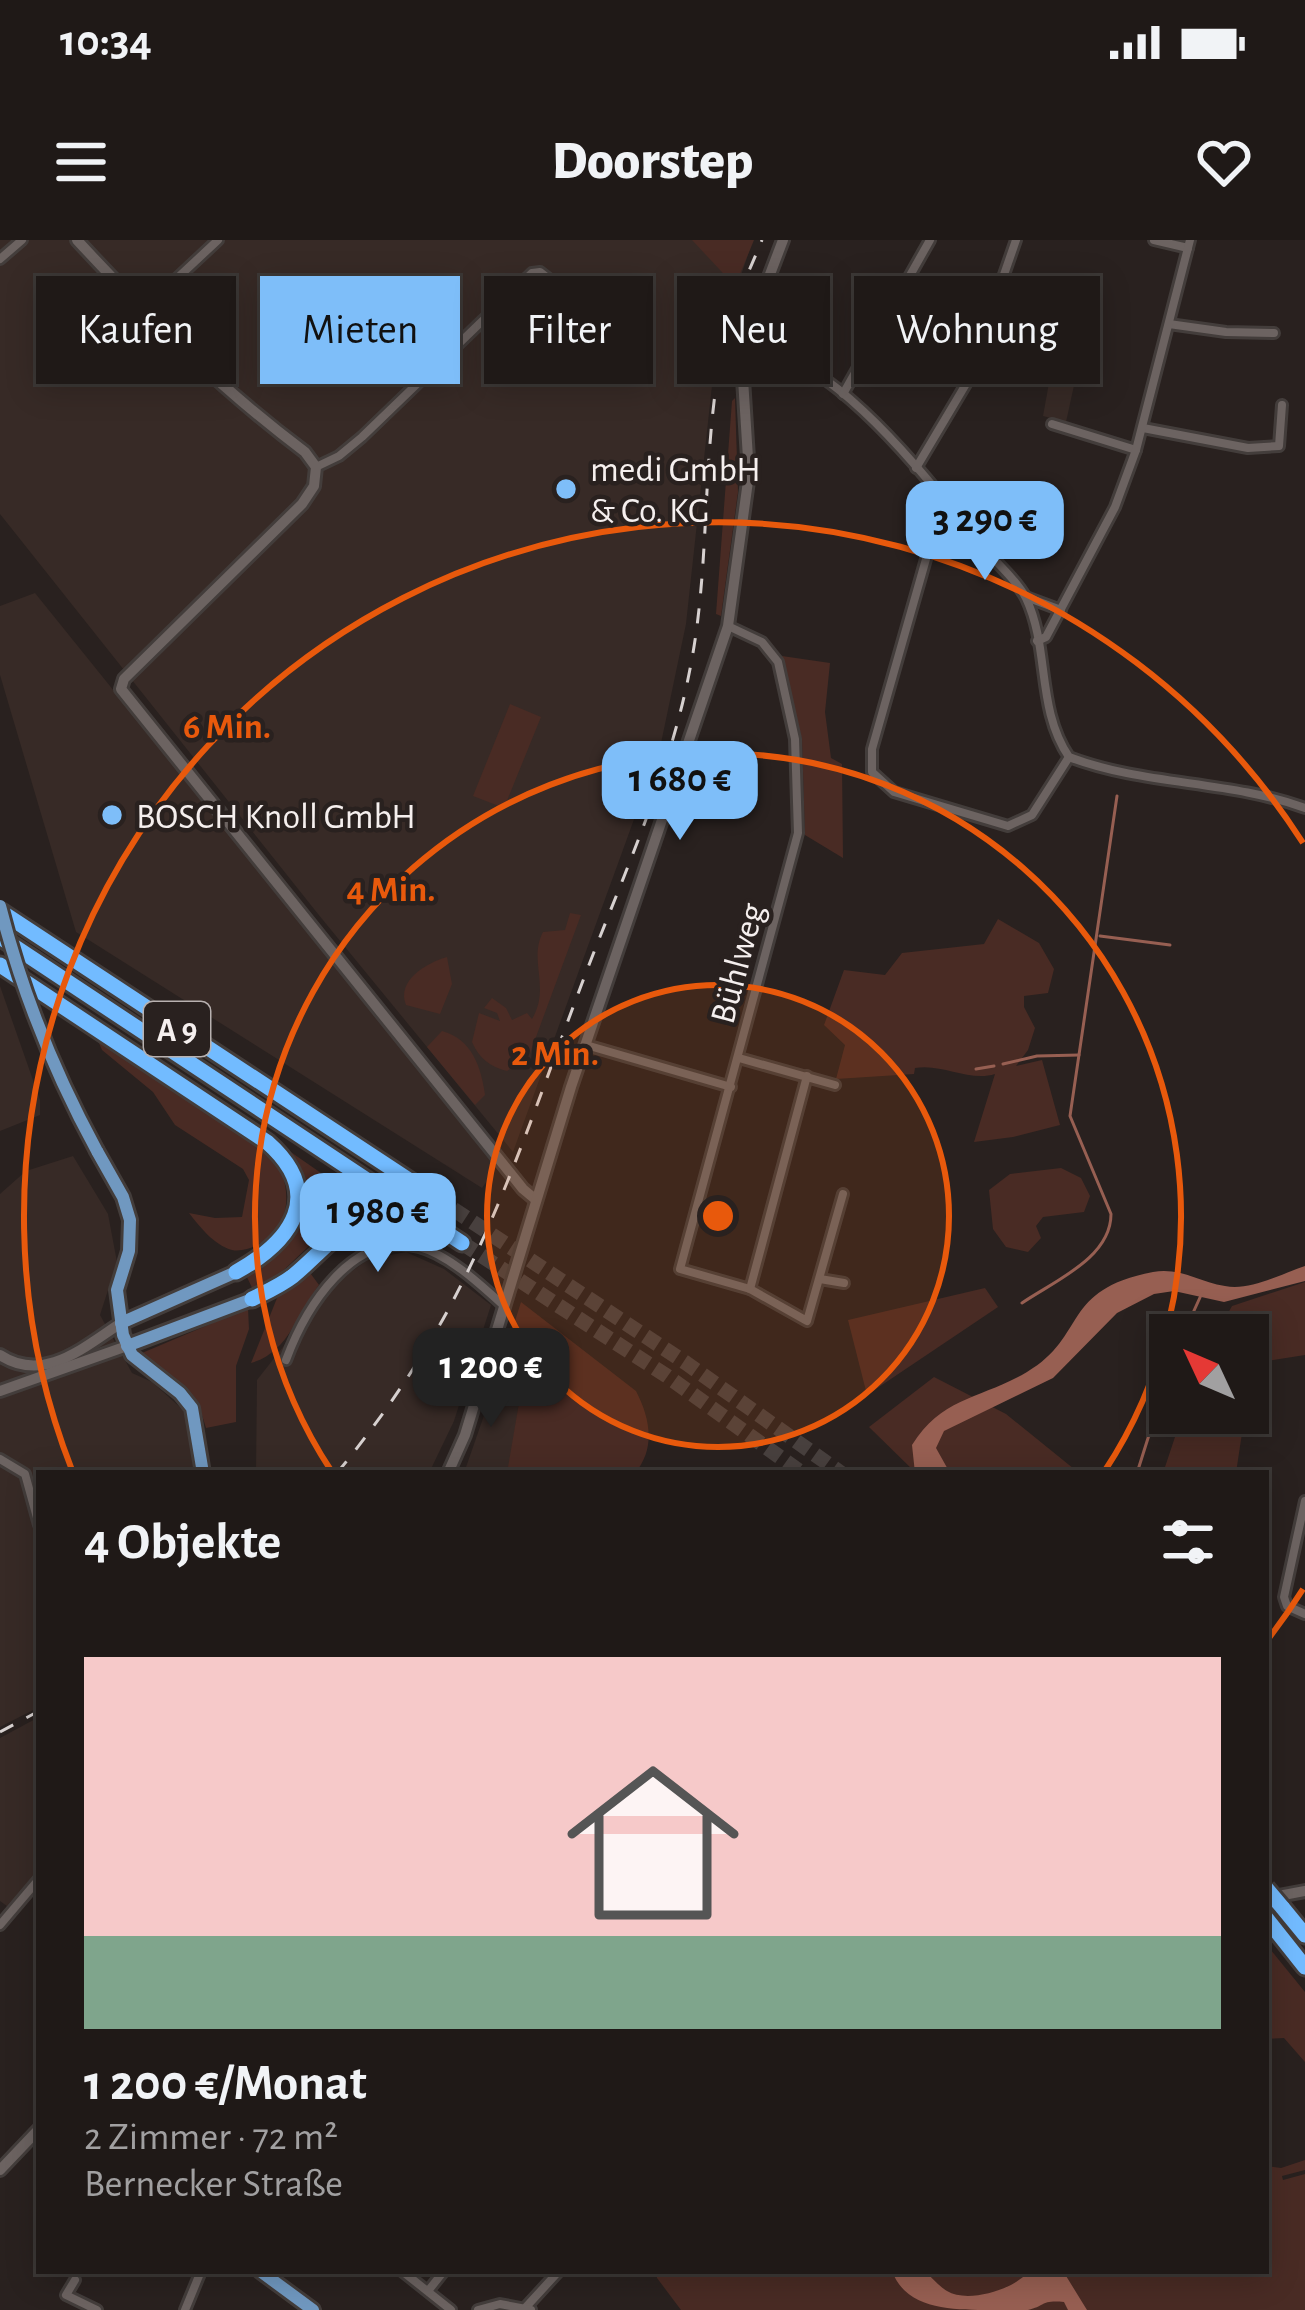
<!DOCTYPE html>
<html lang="de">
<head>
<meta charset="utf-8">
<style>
  :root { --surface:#1f1917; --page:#272220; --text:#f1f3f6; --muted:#a1a0a1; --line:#3c3836; --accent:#7ebef9 }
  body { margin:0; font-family:"Alegreya Sans",sans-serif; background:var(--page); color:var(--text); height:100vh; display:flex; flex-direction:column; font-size:45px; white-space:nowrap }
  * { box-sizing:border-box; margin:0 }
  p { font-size:39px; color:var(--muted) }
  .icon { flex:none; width:66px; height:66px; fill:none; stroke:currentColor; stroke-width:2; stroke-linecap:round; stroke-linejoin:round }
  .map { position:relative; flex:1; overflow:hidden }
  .panel { position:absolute; left:36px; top:1230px; width:1233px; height:804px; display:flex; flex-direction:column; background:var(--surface); border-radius:0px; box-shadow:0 6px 30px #0003,0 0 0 3px var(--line) }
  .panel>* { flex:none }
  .guide { position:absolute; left:36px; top:36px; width:1233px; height:108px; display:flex; gap:24px }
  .needle { width:78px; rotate:314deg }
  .fabs { position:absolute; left:1149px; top:1074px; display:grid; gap:24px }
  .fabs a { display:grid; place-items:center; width:120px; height:120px; border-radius:0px; background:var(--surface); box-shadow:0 6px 30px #0003,0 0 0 3px var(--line); font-size:60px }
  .price { position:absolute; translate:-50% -102px; padding:0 27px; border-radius:24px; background:var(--accent); color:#111; font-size:39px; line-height:78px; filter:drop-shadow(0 3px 6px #0008) }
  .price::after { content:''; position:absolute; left:50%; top:72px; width:36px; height:27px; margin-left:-18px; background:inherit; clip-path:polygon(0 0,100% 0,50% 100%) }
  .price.active { background:#222; color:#fff }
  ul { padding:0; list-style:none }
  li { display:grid; align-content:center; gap:24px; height:636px; padding:0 48px }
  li+li { border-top:3px solid var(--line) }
  li span { display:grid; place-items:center; height:372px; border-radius:0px; color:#555 }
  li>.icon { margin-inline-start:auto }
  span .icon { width:216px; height:216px; fill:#fffc; stroke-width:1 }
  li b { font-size:51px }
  h2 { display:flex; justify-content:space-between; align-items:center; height:144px; padding:0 48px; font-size:51px }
  .tag { padding:0 42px; border-radius:0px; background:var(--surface); box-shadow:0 6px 30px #0003,0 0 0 3px var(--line); font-size:42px; line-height:108px }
  .tag.active { background:var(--accent); color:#111 }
  .status { display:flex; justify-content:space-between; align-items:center; height:84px; padding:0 60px; background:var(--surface); direction:ltr }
  .status svg { height:33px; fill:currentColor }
  header { display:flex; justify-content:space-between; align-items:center; height:156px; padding:0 48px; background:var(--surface); font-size:54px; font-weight:800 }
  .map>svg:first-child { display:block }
  .built { fill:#372a26 }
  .green { fill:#492b24 }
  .water { fill:#975f52 }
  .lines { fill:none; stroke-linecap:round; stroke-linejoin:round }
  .stream { stroke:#975f52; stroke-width:3 }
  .motorway-tunnel { stroke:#48403e; stroke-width:15; stroke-dasharray:15 8; stroke-linecap:butt }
  .minor-casing { stroke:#433d3b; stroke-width:14 }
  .tertiary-casing { stroke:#433d3b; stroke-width:16 }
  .secondary-casing { stroke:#433d3b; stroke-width:16 }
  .primary-casing { stroke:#433d3b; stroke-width:18 }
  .motorway-casing { stroke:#433d3b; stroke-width:21 }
  .minor { stroke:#6c6361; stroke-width:8 }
  .tertiary { stroke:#6c6361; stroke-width:10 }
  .secondary { stroke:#6c6361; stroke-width:10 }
  .primary { stroke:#7098c0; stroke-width:12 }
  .motorway { stroke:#72bbff; stroke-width:15 }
  .rail { stroke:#d7d1d0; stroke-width:3; stroke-dasharray:15 15; stroke-linecap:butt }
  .primary-bridge-casing { stroke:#433d3b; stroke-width:18; stroke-linecap:butt }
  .motorway-bridge-casing { stroke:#433d3b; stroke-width:21; stroke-linecap:butt }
  .primary-bridge { stroke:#7098c0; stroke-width:12 }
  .motorway-bridge { stroke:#72bbff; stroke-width:15 }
  .ring { fill:none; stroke:#e8590c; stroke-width:6 }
  .poi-dot { fill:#7ebef9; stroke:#29211f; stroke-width:4.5 }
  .labels { text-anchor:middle; stroke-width:9; stroke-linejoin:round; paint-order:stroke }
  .shield { fill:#29211f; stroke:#b8b1b0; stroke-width:3 }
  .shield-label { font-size:33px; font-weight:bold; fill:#f5efee }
  .poi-label { font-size:36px; fill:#f5efee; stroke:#29211f; text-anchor:start }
  .street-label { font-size:36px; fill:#f5efee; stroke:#29211f }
  .centre { fill:#e8590c; stroke:#29211f; stroke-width:6 }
  .ring-label { font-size:36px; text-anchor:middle; font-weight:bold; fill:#e8590c; stroke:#29211f; stroke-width:9; stroke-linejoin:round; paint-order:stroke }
</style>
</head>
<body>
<div class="status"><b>10:34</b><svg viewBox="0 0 49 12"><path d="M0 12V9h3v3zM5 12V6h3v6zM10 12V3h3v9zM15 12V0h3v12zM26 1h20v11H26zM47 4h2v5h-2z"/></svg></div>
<header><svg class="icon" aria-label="menu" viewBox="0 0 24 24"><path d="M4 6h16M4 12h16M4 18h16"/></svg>Doorstep<svg class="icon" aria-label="heart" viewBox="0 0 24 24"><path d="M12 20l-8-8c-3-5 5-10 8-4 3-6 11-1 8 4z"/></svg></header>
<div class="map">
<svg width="1305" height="2070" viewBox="0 0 1305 2070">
  <rect width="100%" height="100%" fill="#29211f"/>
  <g class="built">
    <path d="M0,0h753l-37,109 -30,275 -26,124 -147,404 -195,-238 -318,-400z"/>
    <path d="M1056,104l26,5 -16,73 -23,-6z"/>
    <path d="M35,353l462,573 -15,22 -406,-256 -76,-257v-69z"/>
    <path d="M0,746l40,114v15l-40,16z"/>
    <path d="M73,916l35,58 9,48 -17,53 32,58 20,9 31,28 6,14 6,49h-156v234l-39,20v-533l26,-23z"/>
    <path d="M406,1012l38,17 47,36 -37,116 -25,52h-173l1,-93 74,-94 38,-27z"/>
    <path d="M498,1135l24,10 -14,88h-44z"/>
    <path d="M39,1477v154l-32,35 -7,-5v-163z"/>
  </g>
  <g class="green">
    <path d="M692,0h62l-19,46z"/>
    <path d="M735,158l3,94 -17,124 -5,-2 16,-213z"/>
    <path d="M782,416l48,7 -5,49 6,46 11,6 1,94 -38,-23 -3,-95z"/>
    <path d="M510,464l31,13 -37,91 -31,-12z"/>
    <path d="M570,673l11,2 -52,141 -22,15c-17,-4 -28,-13 -35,-29l7,-29 21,8 -3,-8 -13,-5 8,-10 14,10 6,12 15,-7 5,6c19,-32 -4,-58 11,-87l22,-2z"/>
    <path d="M998,679l41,24 15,26 -6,24 -24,3v11l11,21 -7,22 -12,16 26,-6 18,65 -47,12 -39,5 21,-68c-26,8 -53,-11 -80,-6l-1,6 -78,5 9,-34 -21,-20 20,-55 41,5 17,-22 82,-9z"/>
    <path d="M447,717l5,27 -12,30 -34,-9c-10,-24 20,-42 41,-48z"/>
    <path d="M442,791c30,8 39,36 43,64l-10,10 -48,-58z"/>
    <path d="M96,796l176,118c20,28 22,73 -13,90 -7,4 -18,8 -27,6 -18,-5 -32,-23 -43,-37l26,5 27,-1 7,-37 -6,-11 -68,-44 -22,-33 -51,-42z"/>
    <path d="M249,883l108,75 3,-3 28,18c-13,2 -28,1 -40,6 -37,16 -59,54 -94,73l-8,-17c35,-19 54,-38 58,-79z"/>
    <path d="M1061,928l20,10 9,18 -6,16 -41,5 -7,9 5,12 -13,14 -22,-5 -13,-18 -4,-39 21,-16z"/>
    <path d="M308,1030l11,15c-21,28 -31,68 -68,78l26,-65z"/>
    <path d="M1305,1042v73l-52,8 -5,31v-59h-32l16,-29z"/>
    <path d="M985,1048l13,19 -131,88 -19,-75z"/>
    <path d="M521,1062l115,89c14,27 20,57 -1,82h-128l15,-88 -24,-10z"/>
    <path d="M248,1068l1,21 -13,37v56l-30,6 -8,-26 -56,-49z"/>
    <path d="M934,1137l72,37 73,59h-163l-47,-46z"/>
    <path d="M1183,1173h62l-9,60h-73z"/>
    <path d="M1266,1704l39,48v70l-21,-24 -18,1z"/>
    <path d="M1305,1920v10l-23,6 1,4 22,-6v136h-624l-24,-32 -1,-7h610v-105l15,2z"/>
  </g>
  <g class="water">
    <path d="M1305,1026v15l-81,21 -50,-11 -20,3 -37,19 -64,65 -109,53 -8,17 14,25h-35l-3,-28c31,-49 70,-46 115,-73 61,-36 33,-82 126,-100 27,-5 46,10 72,14 25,5 56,-12 80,-20z"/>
    <path d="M892,2031h33c6,6 15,16 22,20 21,13 68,-2 82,-20h34l24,39h-19l-4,-8c-24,-2 -18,4 -36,8 -11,0 -27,0 -38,0 -36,0 -84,0 -98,-39z"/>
  </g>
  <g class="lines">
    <g class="stream">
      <path d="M1100,696l70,9"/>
      <path d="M1003,824l34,-8 42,-1"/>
      <path d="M976,829l18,-3"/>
      <path d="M1022,1063c32,-22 89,-45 89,-89l-41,-98 47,-320"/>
      <path d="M1183,1095l19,-42"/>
      <path d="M1137,1233l24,-76 9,-16"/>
    </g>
    <g class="motorway-tunnel">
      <path d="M415,944l271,179 155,110"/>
      <path d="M462,1003l205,133 135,97"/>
    </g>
    <g class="minor-casing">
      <g id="minor">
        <path d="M1154,0l34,8"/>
        <path d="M0,19l22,-19"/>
        <path d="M142,71l76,-71"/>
        <path d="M1169,84l57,8 48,1"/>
        <path d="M745,100c98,24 177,134 240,209 12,15 32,31 41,49 24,51 10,110 43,159 76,29 160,23 236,51"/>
        <path d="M843,154l87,-154"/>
        <path d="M1052,184l84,26"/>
        <path d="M1143,188l105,20 31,-2 3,-41"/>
        <path d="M316,227l23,-11 23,-19 170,-164 8,-1 9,7"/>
        <path d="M916,228l50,-84 50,-144"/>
        <path d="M949,266l-17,32 -60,211v23l22,20 114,34 24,-11 37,-58"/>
        <path d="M1026,357l35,13"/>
        <path d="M728,386l34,16 16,20 17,77 3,94 -118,436 70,20 57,32 36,-127"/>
        <path d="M1037,401l9,-4 69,-130 21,-57 54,-210"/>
        <path d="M586,805l145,42"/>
        <path d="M739,818l96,27"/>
        <path d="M820,1039l24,4"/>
        <path d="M750,1049l57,-213"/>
        <path d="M286,1120c19,-51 65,-129 133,-113 30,8 62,38 85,59"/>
        <path d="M0,1219l25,15 14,51"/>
        <path d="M1305,1261l-21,96 3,9 18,8"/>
        <path d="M0,1685l39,-46"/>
        <path d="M402,2031l49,39"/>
        <path d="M75,2040l-9,15 31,15"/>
        <path d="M428,2051l16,-20"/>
        <path d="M526,2067l33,-36"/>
        <path d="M185,2070l16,-39"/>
        <path d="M478,2070l22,-6 31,6"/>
      </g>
    </g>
    <g class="tertiary-casing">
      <g id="tertiary">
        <path d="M77,0c71,77 144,149 228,212l11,15 -2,19 -12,18 -178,175 -3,10 402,500 12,10"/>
        <path d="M448,1233l17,-38 106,-348 157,-461 21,-152 -7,-111 3,-23 38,-100"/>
        <path d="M1273,1657l32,-6"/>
        <path d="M0,1930l39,-41"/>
      </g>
    </g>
    <g class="secondary-casing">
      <g id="secondary">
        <path d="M0,1115c44,29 84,-8 121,-32"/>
        <path d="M0,1151l127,-45"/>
      </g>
    </g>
    <g class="primary-casing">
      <g id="primary">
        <path d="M97,911l26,46 7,23 -1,31 -12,39 6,45 9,20 48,38 12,15 11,65"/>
        <path d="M121,1083l115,-51"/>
        <path d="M127,1106l125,-47"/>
        <path d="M260,2031l53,39"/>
      </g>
    </g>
    <g class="motorway-casing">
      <g id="motorway">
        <path d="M0,671l415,273"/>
        <path d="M0,697l462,306"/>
        <path d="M0,725l267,177c59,52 25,99 -31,130"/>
        <path d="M252,1059c14,-7 28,-13 41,-23 49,-41 64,-79 137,-47"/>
        <path d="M1282,1667l23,28"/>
        <path d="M1266,1678l39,49"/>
      </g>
    </g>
    <use href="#minor" class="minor"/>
    <use href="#tertiary" class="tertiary"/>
    <use href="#secondary" class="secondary"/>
    <use href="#primary" class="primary"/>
    <use href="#motorway" class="motorway"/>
    <g class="rail">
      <path d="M337,1233c50,-61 94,-126 129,-198 48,-98 82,-203 121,-305 38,-99 83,-197 103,-301 21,-105 11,-213 32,-318 7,-39 25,-74 40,-111"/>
      <path d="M0,1492l39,-21"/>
    </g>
    <g class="primary-bridge-casing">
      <path id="primary-bridge" d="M0,666c22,87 54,166 97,245"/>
    </g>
    <g class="motorway-bridge-casing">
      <path id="motorway-bridge" d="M1266,1648l16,19"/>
    </g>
    <use href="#primary-bridge" class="primary-bridge"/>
    <use href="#motorway-bridge" class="motorway-bridge"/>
  </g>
  <circle cx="718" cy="976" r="231" fill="#e8590c" fill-opacity=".12"/>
  <g class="ring">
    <circle cx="718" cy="976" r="231"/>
    <path d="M332 1232A463 463 0 1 1 1104 1232"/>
    <path d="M1303 1349A694 694 0 0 1 1269 1398M72 1230A694 694 0 0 1 1303 603"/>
  </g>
  <g class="poi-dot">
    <circle cx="566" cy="249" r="12"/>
    <circle cx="112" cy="575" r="12"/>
  </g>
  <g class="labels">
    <rect class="shield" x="144" y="762" width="66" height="54" rx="9"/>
    <g class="shield-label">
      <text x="177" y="801">A 9</text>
    </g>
    <g class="poi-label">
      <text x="590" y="241">medi GmbH<tspan x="590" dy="41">&amp; Co. KG</tspan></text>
      <text x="136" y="588">BOSCH Knoll GmbH</text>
    </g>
    <g class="street-label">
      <text transform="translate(736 723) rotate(-75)" y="13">Bühlweg</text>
    </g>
  </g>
  <circle cx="718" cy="976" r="18" class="centre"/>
  <g class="ring-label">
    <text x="227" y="498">6 Min.</text>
    <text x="391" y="661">4 Min.</text>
    <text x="555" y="825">2 Min.</text>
  </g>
</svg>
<div class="fabs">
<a><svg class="needle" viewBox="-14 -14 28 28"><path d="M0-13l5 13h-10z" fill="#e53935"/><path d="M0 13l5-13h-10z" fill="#a1a0a1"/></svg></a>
</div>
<b class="price" style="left:985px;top:343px">3 290 €</b>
<b class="price" style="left:680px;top:603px">1 680 €</b>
<b class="price" style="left:378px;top:1035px">1 980 €</b>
<b class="price active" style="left:491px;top:1190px">1 200 €</b>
<div class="guide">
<a class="tag">Kaufen</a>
<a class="tag active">Mieten</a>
<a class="tag">Filter</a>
<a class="tag">Neu</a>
<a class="tag">Wohnung</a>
</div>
<section class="panel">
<h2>4 Objekte<svg class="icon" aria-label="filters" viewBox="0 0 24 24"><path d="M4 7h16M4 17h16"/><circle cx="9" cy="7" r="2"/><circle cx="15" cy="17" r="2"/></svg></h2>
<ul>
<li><span style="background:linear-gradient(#f6c9c9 75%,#7fa58c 0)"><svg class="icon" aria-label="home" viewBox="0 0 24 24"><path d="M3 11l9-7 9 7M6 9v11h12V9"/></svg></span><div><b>1 200 €/Monat</b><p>2 Zimmer · 72 m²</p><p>Bernecker Straße</p></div></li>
</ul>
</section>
</div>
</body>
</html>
